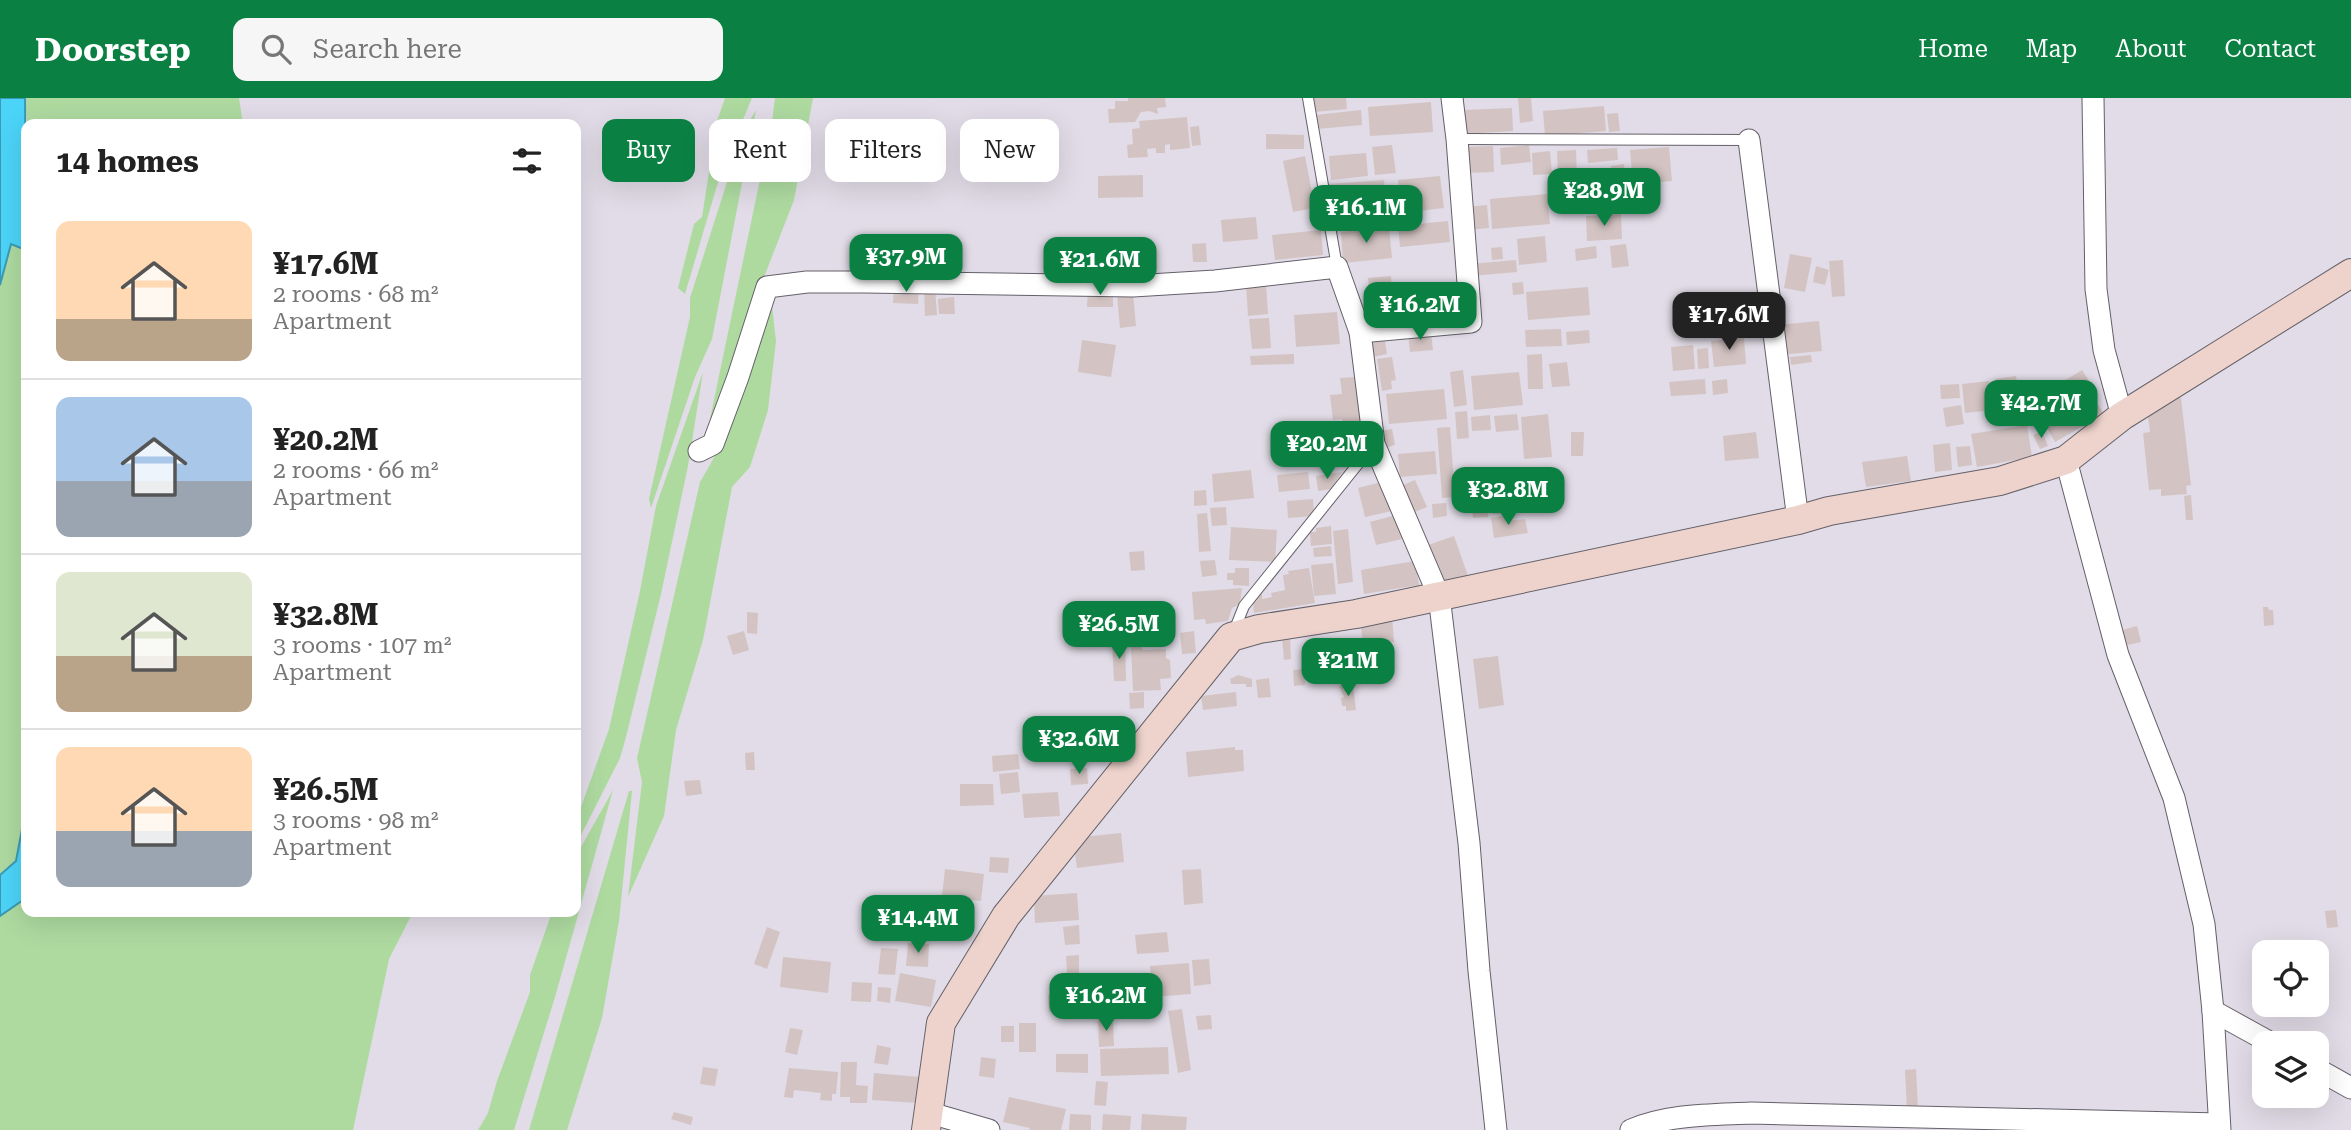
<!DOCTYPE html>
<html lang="en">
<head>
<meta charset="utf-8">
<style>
  :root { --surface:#fff; --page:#f6f6f6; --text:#222; --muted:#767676; --line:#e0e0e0; --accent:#0b8043 }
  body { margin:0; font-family:"Roboto Serif",serif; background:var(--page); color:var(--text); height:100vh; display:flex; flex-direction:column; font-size:26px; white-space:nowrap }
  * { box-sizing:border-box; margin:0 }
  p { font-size:23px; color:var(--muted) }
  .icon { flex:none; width:38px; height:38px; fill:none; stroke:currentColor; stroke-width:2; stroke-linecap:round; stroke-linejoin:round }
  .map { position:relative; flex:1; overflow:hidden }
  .panel { position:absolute; left:21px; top:21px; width:560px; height:798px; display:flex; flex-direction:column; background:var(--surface); border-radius:14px; box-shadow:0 7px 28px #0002 }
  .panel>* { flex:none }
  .guide { position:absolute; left:602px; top:21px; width:665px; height:63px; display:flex; gap:14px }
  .controls { position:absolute; left:2252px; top:842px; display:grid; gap:14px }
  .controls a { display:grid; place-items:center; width:77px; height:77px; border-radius:14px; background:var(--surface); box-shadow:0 7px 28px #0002; font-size:35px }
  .price { position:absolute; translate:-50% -60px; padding:0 16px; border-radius:14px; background:var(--accent); color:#fff; font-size:23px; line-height:46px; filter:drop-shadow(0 2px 4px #0008) }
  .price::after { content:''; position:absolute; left:50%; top:42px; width:21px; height:16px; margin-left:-10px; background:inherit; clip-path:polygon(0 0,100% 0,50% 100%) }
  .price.on { background:#222; color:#fff }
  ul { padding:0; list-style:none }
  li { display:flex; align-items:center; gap:21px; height:175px; padding:0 35px }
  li+li { border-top:2px solid var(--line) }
  li span { display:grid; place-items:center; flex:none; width:196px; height:140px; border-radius:14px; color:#555 }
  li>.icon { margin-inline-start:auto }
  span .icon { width:84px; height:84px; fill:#fffc; stroke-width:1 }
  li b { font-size:30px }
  h2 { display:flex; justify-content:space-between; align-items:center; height:84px; padding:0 35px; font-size:30px }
  .pill { padding:0 24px; border-radius:14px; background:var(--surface); box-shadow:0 7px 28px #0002; font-size:24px; line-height:63px }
  .pill.on { background:var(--accent); color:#fff }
  header { display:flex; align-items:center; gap:42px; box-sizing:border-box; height:98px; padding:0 35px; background:var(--accent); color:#fff }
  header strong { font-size:33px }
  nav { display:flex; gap:38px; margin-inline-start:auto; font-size:24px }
  .search { width:490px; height:63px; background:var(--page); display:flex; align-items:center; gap:18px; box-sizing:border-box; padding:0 24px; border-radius:14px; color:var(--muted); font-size:26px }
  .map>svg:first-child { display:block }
  .green { fill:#aedaa0 }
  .water { fill:#4bd4f8; stroke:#3b9ab4; stroke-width:2 }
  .building { fill:#d3c4c3 }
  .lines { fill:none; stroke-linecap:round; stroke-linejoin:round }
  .lane-casing { stroke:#646069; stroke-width:12 }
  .street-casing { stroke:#646069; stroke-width:23 }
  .secondary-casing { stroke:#646069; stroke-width:30 }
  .lane { stroke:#fff; stroke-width:10 }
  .street { stroke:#fff; stroke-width:21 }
  .secondary { stroke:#edd3cc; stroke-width:28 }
</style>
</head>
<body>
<header>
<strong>Doorstep</strong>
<div class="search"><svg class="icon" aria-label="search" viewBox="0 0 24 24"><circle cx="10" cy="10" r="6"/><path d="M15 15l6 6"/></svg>Search here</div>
<nav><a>Home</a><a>Map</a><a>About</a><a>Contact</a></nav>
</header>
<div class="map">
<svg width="2351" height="1032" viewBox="0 0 2351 1032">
  <rect width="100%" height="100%" fill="#e1dce7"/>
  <g class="green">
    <path d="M25,0h214l4,26h-216z"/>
    <path d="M725,0h27l-31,74 -36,122 -7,-6 16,-64 8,-7 15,-96z"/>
    <path d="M775,0h38l-19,102 -35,90 -46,133 -3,-4 62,-297z"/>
    <path d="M756,12l-44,229 -17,38 -44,131 -2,-9 41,-182v-19l53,-166z"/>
    <path d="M11,146l15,6v558l-10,53 -16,14v-590z"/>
    <path d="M771,199l5,44 -8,69 -18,57 -18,20 -29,153 -27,90 -12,86 -36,81 14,-115 -5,-24 63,-276c35,-55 52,-123 71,-185z"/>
    <path d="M703,274l-15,94 -27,128 -35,143 -6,21 -44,87v-24l33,-92 31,-138 16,-85z"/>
    <path d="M613,692l-58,207 -41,133h-36l10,-17 9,-32 33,-89v-17l22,-63h24v-56z"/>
    <path d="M629,693h3l-13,130 -17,97 -35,112h-38z"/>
    <path d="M26,800v14h387l-24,47 -36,171h-353v-214z"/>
  </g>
  <g class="water">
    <path d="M0,0h25l1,152 -15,-6 -11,41z"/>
    <path d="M26,710v90l-26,18v-41l16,-14z"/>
  </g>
  <g class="building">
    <path d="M1128,0h37l1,9 -9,1 1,6 -9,-3 -8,1 -6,10 -26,1 -1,-14h7v-8h13z"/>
    <path d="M1313,0h33l1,11 -33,3z"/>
    <path d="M1518,0h13l2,23 -13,2z"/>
    <path d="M1431,4l2,30 -63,4 -2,-29z"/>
    <path d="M1604,8l2,25 -61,5 -2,-25z"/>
    <path d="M1512,10l1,23 -49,3 -1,-24z"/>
    <path d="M1361,12l1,15 -45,4 -1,-14z"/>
    <path d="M1618,15l2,18 -11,1 -2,-18z"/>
    <path d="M1187,19l3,31 -20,2v-6l-5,1v8h-9v-5l-9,1 1,8 -20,1 -1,-13 6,-1 -1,-15 8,-1 -1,-7z"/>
    <path d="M1199,28l2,19 -9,1 -2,-19z"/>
    <path d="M1266,36l38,1v14h-38z"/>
    <path d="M1392,47l4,28 -21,2 -3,-28z"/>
    <path d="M1529,47l2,17 -30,3 -1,-17z"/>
    <path d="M1493,48l1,26 -31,1 -1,-26z"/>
    <path d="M1669,49l3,34 -39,3 -3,-34z"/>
    <path d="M1617,50l1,12 -30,3 -1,-13z"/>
    <path d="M1576,52l1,29 -19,1 -1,-29z"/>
    <path d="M1550,53l2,23 -19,1 -1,-22z"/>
    <path d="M1366,55l2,23 -37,4 -2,-24z"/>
    <path d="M1305,58l10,52 -22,4 -10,-51z"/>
    <path d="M1624,66l1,14 -13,1 -1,-13z"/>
    <path d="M1143,77v22l-45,1v-22z"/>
    <path d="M1440,78l4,32 -43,5 -3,-33z"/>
    <path d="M1384,82l2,22 -56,4 -2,-22z"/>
    <path d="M1568,87l1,25 -14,1 -2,-25z"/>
    <path d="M1547,96l3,30 -58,5 -2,-30z"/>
    <path d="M1487,107l2,23 -22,2 -2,-23z"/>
    <path d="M1621,116l1,25 -35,2 -1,-25z"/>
    <path d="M1256,119l2,22 -35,3 -2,-22z"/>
    <path d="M1448,123l2,21 -50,5 -2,-21z"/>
    <path d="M1389,129l3,31 -49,5 -2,-31z"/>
    <path d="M1321,132l2,25 -48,5 -3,-25z"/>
    <path d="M1545,138l2,26 -28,3 -2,-26z"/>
    <path d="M1086,144h36v29l-36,-1z"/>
    <path d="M1206,145l1,19h-14l-1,-18z"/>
    <path d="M1626,146l3,22 -17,2 -2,-22z"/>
    <path d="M1596,148l1,12 -21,3 -1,-12z"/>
    <path d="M1502,149l1,12 -11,1 -1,-12z"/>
    <path d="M1790,156l22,4 -7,34 -21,-4z"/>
    <path d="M1516,162l1,12 -46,4 -1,-12z"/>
    <path d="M1843,162l2,36 -13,1 -3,-36z"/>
    <path d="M1816,168l13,4 -4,15 -12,-3z"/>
    <path d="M1391,178l3,35 -23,2 -3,-35z"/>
    <path d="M1523,184l1,12 -11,1 -1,-12z"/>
    <path d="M1266,185l2,31 -20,2 -2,-32z"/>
    <path d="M1440,185l1,23 -37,3 -2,-23z"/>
    <path d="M894,187l25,1 -1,18 -25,-1z"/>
    <path d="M924,189h11l2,28 -12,1z"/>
    <path d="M1088,189l25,1v19h-26z"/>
    <path d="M1444,189h13l1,17 -12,1z"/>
    <path d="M1588,189l2,28 -62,5 -2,-28z"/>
    <path d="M1133,195l3,33 -16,2 -3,-33z"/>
    <path d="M954,199l1,17h-16l-1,-15z"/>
    <path d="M1337,214l3,32 -44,3 -2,-32z"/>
    <path d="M1269,220l2,30 -19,1 -3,-30z"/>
    <path d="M1819,223l3,30 -43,4 -2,-30z"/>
    <path d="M1561,231l1,17 -36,1 -1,-17z"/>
    <path d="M1589,232l1,13 -23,2 -1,-13z"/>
    <path d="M1431,235l2,17 -23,2 -2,-18z"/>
    <path d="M1744,240l2,26 -32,3 -3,-26z"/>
    <path d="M1082,242l34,5 -5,32 -33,-5z"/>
    <path d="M1385,243l2,13 -14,3 -5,-14z"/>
    <path d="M1693,247l2,24 -22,2 -2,-24z"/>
    <path d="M1708,250l1,20 -11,1 -1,-20z"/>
    <path d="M1294,256v10l-43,1 -1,-9z"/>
    <path d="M1542,256l1,35h-15l-1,-34z"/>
    <path d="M1811,257l1,7 -21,3 -1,-8z"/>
    <path d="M1392,259l4,23 -5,1 1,8 -10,2 -5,-32z"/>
    <path d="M1567,264l3,24 -18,1 -3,-23z"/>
    <path d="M1463,272l4,35 -13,2 -4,-35z"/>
    <path d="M2082,272l14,22 -50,30 -13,-22z"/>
    <path d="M1519,274l4,33 -49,5 -3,-34z"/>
    <path d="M2016,278l2,11 -21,3 -2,-11z"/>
    <path d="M1355,279l7,51 -19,2 -1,-11 -9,1 -3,-25 12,-1 -2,-16z"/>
    <path d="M1705,281l1,15 -35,2 -2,-14z"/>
    <path d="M1727,281l1,14 -15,2 -1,-14z"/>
    <path d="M1989,283l4,29 -28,3 -3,-29z"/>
    <path d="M1959,286l1,14 -19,1 -1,-14z"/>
    <path d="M1444,291l3,30 -58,5 -3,-30z"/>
    <path d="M2174,300h7l10,87 -5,1 1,8 -26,2v-7l-12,1 -6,-57 7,-1 -2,-15z"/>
    <path d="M2095,302l9,14 -49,28 -8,-14z"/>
    <path d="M1961,307l3,19 -18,3 -3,-19z"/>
    <path d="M1467,313l2,27 -12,1 -2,-27z"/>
    <path d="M1517,316l2,16 -23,2 -2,-16z"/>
    <path d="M1548,316l4,43 -28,2 -3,-42z"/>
    <path d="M1490,317l1,15 -19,1 -1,-14z"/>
    <path d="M1291,327l2,24 -17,1 -1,-23z"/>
    <path d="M2027,327l5,32 -55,10 -6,-33z"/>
    <path d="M1331,328l2,31 -34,2 -3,-31z"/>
    <path d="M1450,329l5,70 -13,1 -5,-70z"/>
    <path d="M1392,331l3,16 -11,3 -4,-17z"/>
    <path d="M1571,334h13l-1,24h-12z"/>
    <path d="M1756,334l3,26 -34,3 -2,-25z"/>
    <path d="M2042,334l6,14 -8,3 -7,-14z"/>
    <path d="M1950,345l2,27 -17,2 -2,-27z"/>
    <path d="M1970,348l2,19 -14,2 -2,-20z"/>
    <path d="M1435,353l2,23 -37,3 -2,-23z"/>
    <path d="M1907,358l4,25 -45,6 -4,-25z"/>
    <path d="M1473,370l2,28 -13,2 -3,-29z"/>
    <path d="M1251,372l3,28 -40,4 -2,-28z"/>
    <path d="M1308,374l2,17 -31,3 -2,-17z"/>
    <path d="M1342,374l-11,17 -13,2 -2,-15z"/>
    <path d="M1415,382l12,27 -15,6 -11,-27z"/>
    <path d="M1385,383l7,30 -27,6 -7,-29z"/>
    <path d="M1528,385l3,27 -38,4 -3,-27z"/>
    <path d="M1206,392l1,15 -13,1v-15z"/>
    <path d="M2191,397l2,25h-7l-2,-24z"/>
    <path d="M1487,400l1,19 -15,1 -2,-19z"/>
    <path d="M1313,401l1,17 -26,2 -1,-17z"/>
    <path d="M1446,405l1,13 -14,2 -1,-14z"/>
    <path d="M1226,409l1,18 -15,1 -2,-18z"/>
    <path d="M1207,415l4,38 -12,1 -2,-38z"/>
    <path d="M1396,417l6,24 -26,6 -6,-23z"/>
    <path d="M1508,417l1,6 16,-2 3,14 -34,5 -3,-20z"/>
    <path d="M1331,428l1,18 -21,2 -1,-14h6v-4z"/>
    <path d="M1231,429l46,3 -2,32 -46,-2z"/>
    <path d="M1348,431l5,53 -15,2 -5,-53z"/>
    <path d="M1454,438l14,40 -30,10 -13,-40z"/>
    <path d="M1331,448l1,10 -18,1 -1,-9z"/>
    <path d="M1144,453l1,19 -14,1 -2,-19z"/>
    <path d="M1215,462l2,15 -15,2 -2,-16z"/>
    <path d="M1415,463l4,24 -55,9 -3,-24z"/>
    <path d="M1333,465l3,31 -22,2 -3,-31z"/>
    <path d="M1235,470h14v18l-16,-1v-5h-6v-7h8z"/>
    <path d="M1309,470l6,35 -61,10 -1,-11 4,-2 -1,-6h6v5l10,-2 -1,-4 14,-3 -2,-15 6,-1 -1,-3z"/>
    <path d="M1242,490l-2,16 -8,4 -4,13 -22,3 -1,-5 -11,1 -2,-28z"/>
    <path d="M2263,509h5l1,3h4l1,15 -10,1z"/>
    <path d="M747,514l11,1 -1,21 -10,-1z"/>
    <path d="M1392,518l2,26 -31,3 -3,-27z"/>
    <path d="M2137,528l4,16 -18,4 -4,-15z"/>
    <path d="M744,533l5,19 -16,5 -6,-19z"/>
    <path d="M1194,533l2,22 -14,1 -2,-21z"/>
    <path d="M1282,538h8l1,23 -7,1z"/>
    <path d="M1125,543l1,40h-12l-2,-39z"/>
    <path d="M1131,549h10l2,3 23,-1v9l4,2 1,18 -11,1 1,11 -28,1z"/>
    <path d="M1378,550l2,26 -15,2 -2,-27z"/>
    <path d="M1359,555l2,28 -47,3 -2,-28z"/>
    <path d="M1498,558l6,49 -25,4 -6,-50z"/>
    <path d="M1304,571l1,16 -11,1 -1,-16z"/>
    <path d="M1238,577l14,4v8h-6v-3h-15l-1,-5z"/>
    <path d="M1269,580l2,19 -13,1 -2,-18z"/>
    <path d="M1353,587l3,25 -10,1v-5h-4l-1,-8 3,-1 -5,-11z"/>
    <path d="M1144,594v16l-14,1 -1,-16z"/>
    <path d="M1236,594l1,14 -34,4 -2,-14z"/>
    <path d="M1235,649v3h8l1,21 -56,6 -2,-25z"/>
    <path d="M1101,651l1,12 -24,2 -1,-12z"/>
    <path d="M754,654l1,18h-9l-1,-17z"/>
    <path d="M1018,656l2,15 -27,3 -1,-16z"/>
    <path d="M1087,670l1,16 -17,1 -1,-16z"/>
    <path d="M1018,674l2,20 -19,2 -2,-20z"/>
    <path d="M700,682l2,14 -16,2 -2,-15z"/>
    <path d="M960,686h33l1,21 -34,1z"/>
    <path d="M1058,694l2,24 -36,2 -2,-24z"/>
    <path d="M1121,735l3,29 -47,6 -4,-30z"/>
    <path d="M990,759l19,1 -1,15 -19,-1z"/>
    <path d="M945,771l39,5 -3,27 -39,-4z"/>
    <path d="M1201,771l2,34 -19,2 -2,-35z"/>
    <path d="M1077,795l2,27 -44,3 -1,-27z"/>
    <path d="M915,809l27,5 -4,23 -28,-5z"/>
    <path d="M2336,812l2,17 -11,1 -2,-17z"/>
    <path d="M882,821l15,3 -3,13 -14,-3z"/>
    <path d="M1079,827l1,19 -15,1 -2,-18z"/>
    <path d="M950,828l13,1 -1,12 -13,-1z"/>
    <path d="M767,829l13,5 -13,37 -13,-5z"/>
    <path d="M1167,834l2,20 -32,2 -2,-19z"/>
    <path d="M908,845l21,1 -1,23 -22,-1z"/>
    <path d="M881,850l17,1 -3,26 -17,-1z"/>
    <path d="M1079,857v19h-12l-1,-18z"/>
    <path d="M783,859l48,5 -3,31 -48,-6z"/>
    <path d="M1209,861l2,25 -17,2 -2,-26z"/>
    <path d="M1189,865l2,31 -38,3 -3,-31z"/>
    <path d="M900,875l36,7 -5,27 -36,-6z"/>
    <path d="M852,884l20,1 -1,19 -20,-1z"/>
    <path d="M1130,885l2,26 -46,4 -2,-26z"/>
    <path d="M878,889l13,1 -1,15 -13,-2z"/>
    <path d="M1064,896l2,16 -17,2 -1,-17z"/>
    <path d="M1182,911l9,61 -13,3 -10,-62z"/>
    <path d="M1211,917l1,14 -14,1 -2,-14z"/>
    <path d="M1098,922h15l1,26 -15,1z"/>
    <rect x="1019" y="925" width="17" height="29"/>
    <rect x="1001" y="928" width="13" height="16"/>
    <path d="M790,930l13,2 -6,25 -12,-3z"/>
    <path d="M877,947l14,3 -3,17 -14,-2z"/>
    <path d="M1168,949l1,27 -68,2 -1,-27z"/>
    <path d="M1056,956h32v19l-32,-1z"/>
    <path d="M981,959l15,2 -2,19 -15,-2z"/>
    <path d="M841,964h16l-1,23 12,1 -1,17h-17v-6h-10z"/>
    <path d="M703,969l15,2 -3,17 -15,-2z"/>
    <path d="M789,970l49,4 -2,22h-4v7l-12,-1 1,-7 -27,-3 -1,8 -9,-1z"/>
    <path d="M1916,971l2,40 -11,1 -2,-40z"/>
    <path d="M874,975l46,4 -2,26 -46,-3z"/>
    <path d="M1096,983l12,1 -2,24 -12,-1z"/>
    <path d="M1009,999l57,12 -5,21h-32l1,-2 -27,-6z"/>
    <path d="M674,1014l19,5 -2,8 -20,-6z"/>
    <path d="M1070,1016l21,1v15h-22z"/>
    <path d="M1103,1016l28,2 -1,14h-28z"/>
    <path d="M1142,1016l45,3 -1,13h-45z"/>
  </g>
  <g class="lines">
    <g class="lane-casing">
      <g id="lane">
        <path d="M1308,0l29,169"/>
        <path d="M1457,41l292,1"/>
        <path d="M1234,533l10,-25 130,-162"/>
      </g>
    </g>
    <g class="street-casing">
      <g id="street">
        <path d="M2093,0l3,191 8,61 18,66"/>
        <path d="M1749,42l49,380"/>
        <path d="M1360,234l111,-10 -14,-183 -5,-41"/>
        <path d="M699,353l14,-7 25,-67 29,-90 40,-5h57l269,4 82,-5 122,-14 23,65 14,112 65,152 30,247 10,128 17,159"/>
        <path d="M2066,362l52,195 56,143 30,126 9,87 7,119"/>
        <path d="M2213,913l58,32"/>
        <path d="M2317,971l34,19"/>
        <path d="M927,1014l62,18"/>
        <path d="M1631,1032c38,-16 79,-15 120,-17l468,11"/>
      </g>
    </g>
    <g class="secondary-casing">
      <path id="secondary" d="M926,1032l15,-107 65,-107 225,-279 28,-8 97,-15 442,-94 31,-9 171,-30 66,-21 56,-44 229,-143"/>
    </g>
    <use href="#lane" class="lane"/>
    <use href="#street" class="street"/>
    <use href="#secondary" class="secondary"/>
  </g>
</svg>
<div class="controls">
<a><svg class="icon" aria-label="locate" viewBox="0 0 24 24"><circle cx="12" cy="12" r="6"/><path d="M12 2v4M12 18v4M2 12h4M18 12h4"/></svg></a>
<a><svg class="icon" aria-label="layers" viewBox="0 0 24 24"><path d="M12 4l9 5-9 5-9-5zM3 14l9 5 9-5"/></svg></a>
</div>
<b class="price" style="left:1604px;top:130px">¥28.9M</b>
<b class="price" style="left:1366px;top:147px">¥16.1M</b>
<b class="price" style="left:906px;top:196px">¥37.9M</b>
<b class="price" style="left:1100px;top:199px">¥21.6M</b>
<b class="price" style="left:1420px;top:244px">¥16.2M</b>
<b class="price on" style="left:1729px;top:254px">¥17.6M</b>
<b class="price" style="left:2041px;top:342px">¥42.7M</b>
<b class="price" style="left:1327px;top:383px">¥20.2M</b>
<b class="price" style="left:1508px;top:429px">¥32.8M</b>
<b class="price" style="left:1119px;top:563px">¥26.5M</b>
<b class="price" style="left:1348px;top:600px">¥21M</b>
<b class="price" style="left:1079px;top:678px">¥32.6M</b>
<b class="price" style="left:918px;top:857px">¥14.4M</b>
<b class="price" style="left:1106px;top:935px">¥16.2M</b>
<div class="guide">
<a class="pill on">Buy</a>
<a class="pill">Rent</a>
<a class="pill">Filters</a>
<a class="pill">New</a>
</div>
<section class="panel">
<h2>14 homes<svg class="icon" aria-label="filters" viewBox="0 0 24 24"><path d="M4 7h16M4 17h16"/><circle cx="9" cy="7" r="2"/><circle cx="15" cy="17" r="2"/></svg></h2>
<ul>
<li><span style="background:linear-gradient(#ffd9b3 70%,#b9a48a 0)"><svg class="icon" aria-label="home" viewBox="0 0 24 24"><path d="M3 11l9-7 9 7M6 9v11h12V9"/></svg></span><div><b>¥17.6M</b><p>2 rooms · 68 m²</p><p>Apartment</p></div></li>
<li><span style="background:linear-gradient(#a9c7e8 60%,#9aa5b1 0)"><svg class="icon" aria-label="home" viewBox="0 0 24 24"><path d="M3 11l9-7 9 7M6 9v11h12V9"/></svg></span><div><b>¥20.2M</b><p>2 rooms · 66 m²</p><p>Apartment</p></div></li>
<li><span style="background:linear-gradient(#dfe7d0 60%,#b9a48a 0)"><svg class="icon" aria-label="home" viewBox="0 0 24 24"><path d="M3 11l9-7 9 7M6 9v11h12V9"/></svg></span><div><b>¥32.8M</b><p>3 rooms · 107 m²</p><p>Apartment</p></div></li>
<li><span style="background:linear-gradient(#ffd9b3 60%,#9aa5b1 0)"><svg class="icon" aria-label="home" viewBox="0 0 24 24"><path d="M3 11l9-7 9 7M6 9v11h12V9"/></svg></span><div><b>¥26.5M</b><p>3 rooms · 98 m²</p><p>Apartment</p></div></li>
</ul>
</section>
</div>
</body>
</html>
